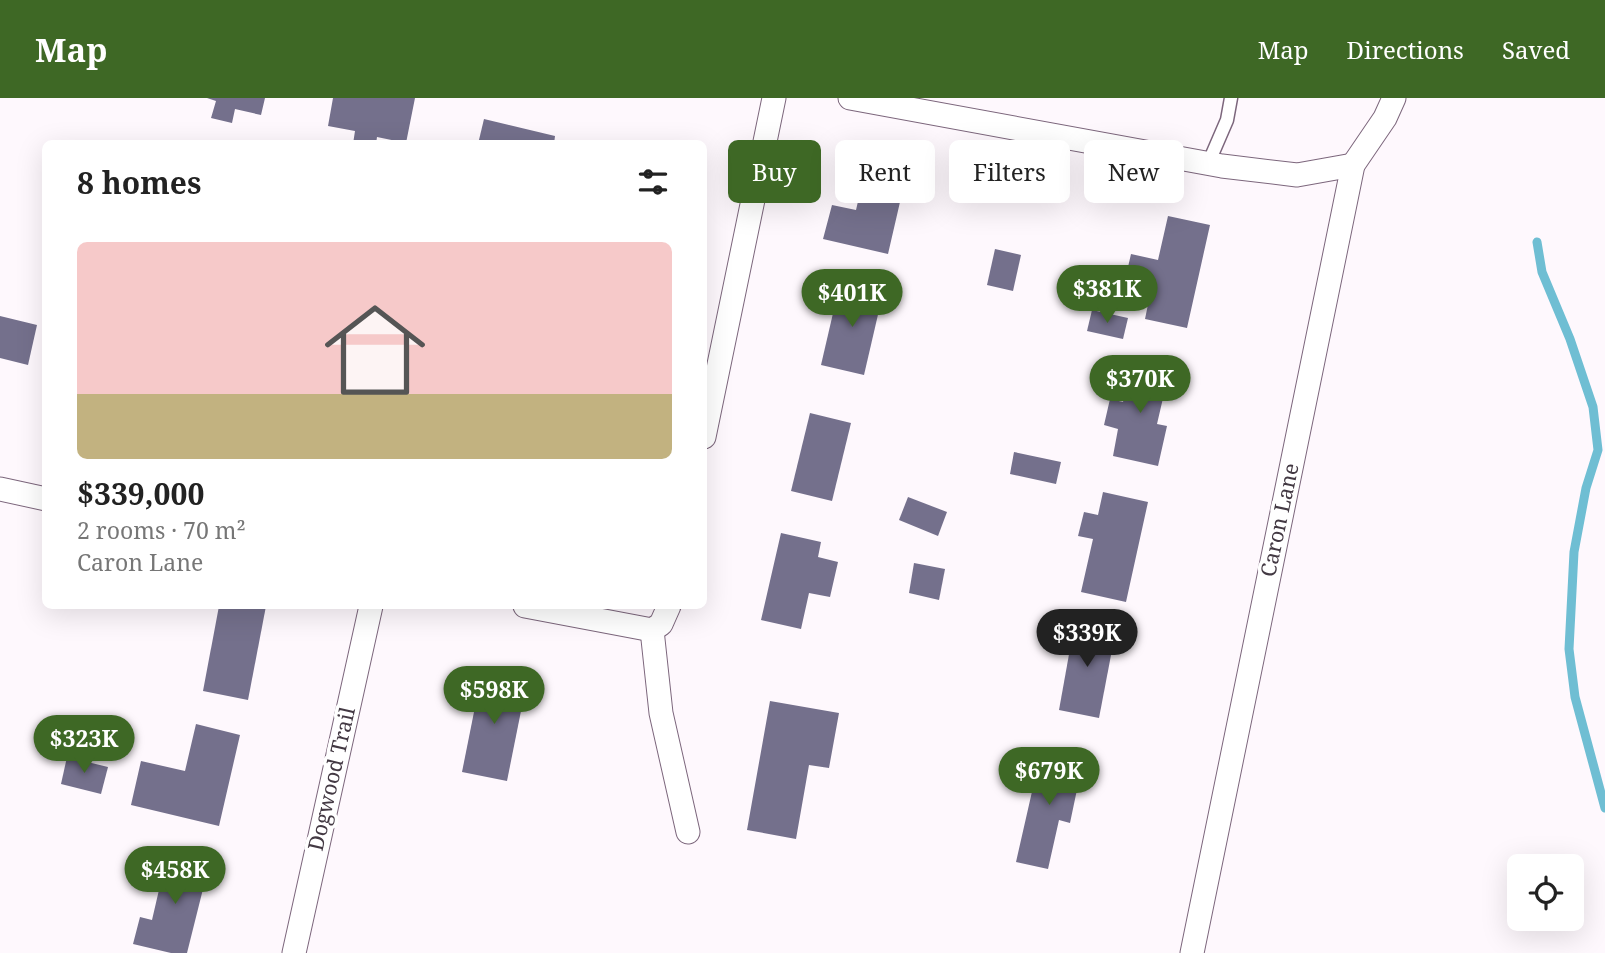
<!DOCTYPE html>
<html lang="en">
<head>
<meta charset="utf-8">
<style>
  :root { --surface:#fff; --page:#f6f6f6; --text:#222; --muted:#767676; --accent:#3e6825 }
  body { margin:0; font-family:"Noto Serif",serif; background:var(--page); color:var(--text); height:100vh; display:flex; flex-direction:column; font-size:26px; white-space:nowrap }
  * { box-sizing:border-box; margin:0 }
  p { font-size:23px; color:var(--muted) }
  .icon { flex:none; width:38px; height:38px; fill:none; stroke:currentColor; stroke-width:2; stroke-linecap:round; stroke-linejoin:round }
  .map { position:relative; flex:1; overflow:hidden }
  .panel { position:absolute; left:42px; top:42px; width:665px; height:469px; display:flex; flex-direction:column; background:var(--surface); border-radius:10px; box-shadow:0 7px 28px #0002 }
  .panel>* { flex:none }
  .guide { position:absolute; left:728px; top:42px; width:665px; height:63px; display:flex; gap:14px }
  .buttons { position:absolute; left:1507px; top:756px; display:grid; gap:14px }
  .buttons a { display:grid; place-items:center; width:77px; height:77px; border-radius:10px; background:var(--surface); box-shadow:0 7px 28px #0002; font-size:35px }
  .price { position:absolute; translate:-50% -60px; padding:0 16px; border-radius:24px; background:var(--accent); color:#fff; font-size:23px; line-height:46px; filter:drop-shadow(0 2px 4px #0008) }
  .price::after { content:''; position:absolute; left:50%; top:42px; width:21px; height:16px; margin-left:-10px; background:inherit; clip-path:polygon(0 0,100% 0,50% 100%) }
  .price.current { background:#222; color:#fff }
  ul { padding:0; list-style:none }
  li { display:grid; align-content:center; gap:14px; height:371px; padding:0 35px }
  li span { display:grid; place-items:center; height:217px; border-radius:10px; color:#555 }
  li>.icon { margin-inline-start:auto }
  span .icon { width:126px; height:126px; fill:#fffc; stroke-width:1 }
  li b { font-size:30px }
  h2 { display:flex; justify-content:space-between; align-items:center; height:84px; padding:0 35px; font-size:30px }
  .tag { padding:0 24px; border-radius:10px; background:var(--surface); box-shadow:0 7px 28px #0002; font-size:24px; line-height:63px }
  .tag.current { background:var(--accent); color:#fff }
  header { display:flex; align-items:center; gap:42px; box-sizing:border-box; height:98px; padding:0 35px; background:var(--accent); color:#fff }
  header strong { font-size:33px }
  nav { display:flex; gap:38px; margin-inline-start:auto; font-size:24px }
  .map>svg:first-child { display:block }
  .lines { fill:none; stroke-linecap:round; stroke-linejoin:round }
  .stream { stroke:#6fbed3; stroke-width:9 }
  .building { fill:#74708c }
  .lane-casing { stroke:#7c667c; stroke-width:15 }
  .street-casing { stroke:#7c667c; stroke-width:25 }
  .lane { stroke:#fff; stroke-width:12 }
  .street { stroke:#fff; stroke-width:23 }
  .labels { text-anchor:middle; stroke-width:7; stroke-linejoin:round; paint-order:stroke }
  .street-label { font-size:21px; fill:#433943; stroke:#fff }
</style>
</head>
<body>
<header>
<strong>Map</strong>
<nav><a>Map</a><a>Directions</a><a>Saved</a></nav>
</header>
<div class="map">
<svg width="1605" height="855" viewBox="0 0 1605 855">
  <rect width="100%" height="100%" fill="#fef8fd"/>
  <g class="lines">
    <path class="stream" d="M1537,144l5,30 28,67 23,68 5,43 -12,38 -12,64 -5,97 6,48 30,111"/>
  </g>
  <g class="building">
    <path d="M207,0h58l-4,17 -26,-6 -3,14 -21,-5 5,-17z"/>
    <path d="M333,0h82l-9,45 -29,-6 -1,7h-23l2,-13 -27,-5z"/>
    <path d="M484,21l71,17 -1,8h-76z"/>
    <path d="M869,56l40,9 -21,91 -65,-15 9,-34 24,5z"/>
    <path d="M1168,118l42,9 -23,103 -42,-9 7,-34 -27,-5 6,-26 27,6z"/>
    <path d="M995,151l26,6 -8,36 -26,-6z"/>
    <path d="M840,185l43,10 -19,82 -43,-10z"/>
    <path d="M1092,212l36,8 -5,21 -36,-8z"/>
    <path d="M0,218l37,9 -9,40 -28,-7z"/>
    <path d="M1133,261l37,9 -13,56 10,2 -9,40 -45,-10 5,-27 -14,-4 6,-26 13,3z"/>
    <path d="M810,315l41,10 -19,78 -41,-10z"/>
    <path d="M1014,354l47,10 -5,22 -46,-10z"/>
    <path d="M1103,394l45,10 -22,100 -45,-10 12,-53 -15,-3 6,-24 14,3z"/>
    <path d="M908,399l39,15 -9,24 -39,-16z"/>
    <path d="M781,435l40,9 -3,15 20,5 -8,35 -21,-4 -8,36 -40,-9z"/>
    <path d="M914,465l31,6 -6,31 -30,-7z"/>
    <path d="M219,508h47l-18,94 -45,-9z"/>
    <path d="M1075,523l41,8 -17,89 -40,-8z"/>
    <path d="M482,574l45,9 -20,100 -45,-9z"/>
    <path d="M770,603l69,12 -10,55 -20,-3 -13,74 -49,-9z"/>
    <path d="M196,626l44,11 -21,91 -88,-21 10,-44 44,10z"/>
    <path d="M1041,654l42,9 -13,62 -11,-3 -11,49 -32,-7z"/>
    <path d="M67,659l41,10 -7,27 -40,-10z"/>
    <path d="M168,753l42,10 -23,92h-16l-38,-9 7,-27 12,3z"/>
  </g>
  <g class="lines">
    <g class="lane-casing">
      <path id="lane" d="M1208,66l19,-44 4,-22"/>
    </g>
    <g class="street-casing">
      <g id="street">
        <path d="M850,0l372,68 75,9 56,-10"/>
        <path d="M704,339l70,-339"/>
        <path d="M0,391l46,10"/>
        <path d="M525,508l127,24"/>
        <path d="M652,532l9,83 27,119"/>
        <path d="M652,532l9,-6 8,-18"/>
        <path d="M294,855l77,-347"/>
        <path d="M1192,855l161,-788 32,-47 9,-20"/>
      </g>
    </g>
    <use href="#lane" class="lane"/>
    <use href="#street" class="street"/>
  </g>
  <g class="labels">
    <g class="street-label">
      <text transform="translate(1280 422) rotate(-78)" y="7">Caron Lane</text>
      <text transform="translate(332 681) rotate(-77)" y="7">Dogwood Trail</text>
    </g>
  </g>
</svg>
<div class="buttons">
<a><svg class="icon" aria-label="locate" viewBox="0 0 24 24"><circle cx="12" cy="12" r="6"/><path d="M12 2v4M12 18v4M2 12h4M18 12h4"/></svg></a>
</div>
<b class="price" style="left:1107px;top:227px">$381K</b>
<b class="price" style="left:852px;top:231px">$401K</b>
<b class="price" style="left:1140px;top:317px">$370K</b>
<b class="price current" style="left:1087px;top:571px">$339K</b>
<b class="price" style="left:494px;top:628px">$598K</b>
<b class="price" style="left:84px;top:677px">$323K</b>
<b class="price" style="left:1049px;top:709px">$679K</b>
<b class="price" style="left:175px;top:808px">$458K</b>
<div class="guide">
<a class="tag current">Buy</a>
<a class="tag">Rent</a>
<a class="tag">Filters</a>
<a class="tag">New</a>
</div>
<section class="panel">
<h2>8 homes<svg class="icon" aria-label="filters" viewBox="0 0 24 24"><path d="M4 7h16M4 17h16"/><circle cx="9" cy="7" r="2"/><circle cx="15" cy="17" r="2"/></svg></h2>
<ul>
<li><span style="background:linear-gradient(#f6c9c9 70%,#c2b280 0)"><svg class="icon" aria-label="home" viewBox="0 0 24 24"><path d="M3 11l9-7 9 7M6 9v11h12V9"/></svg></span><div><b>$339,000</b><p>2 rooms · 70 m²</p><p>Caron Lane</p></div></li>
</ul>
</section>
</div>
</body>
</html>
